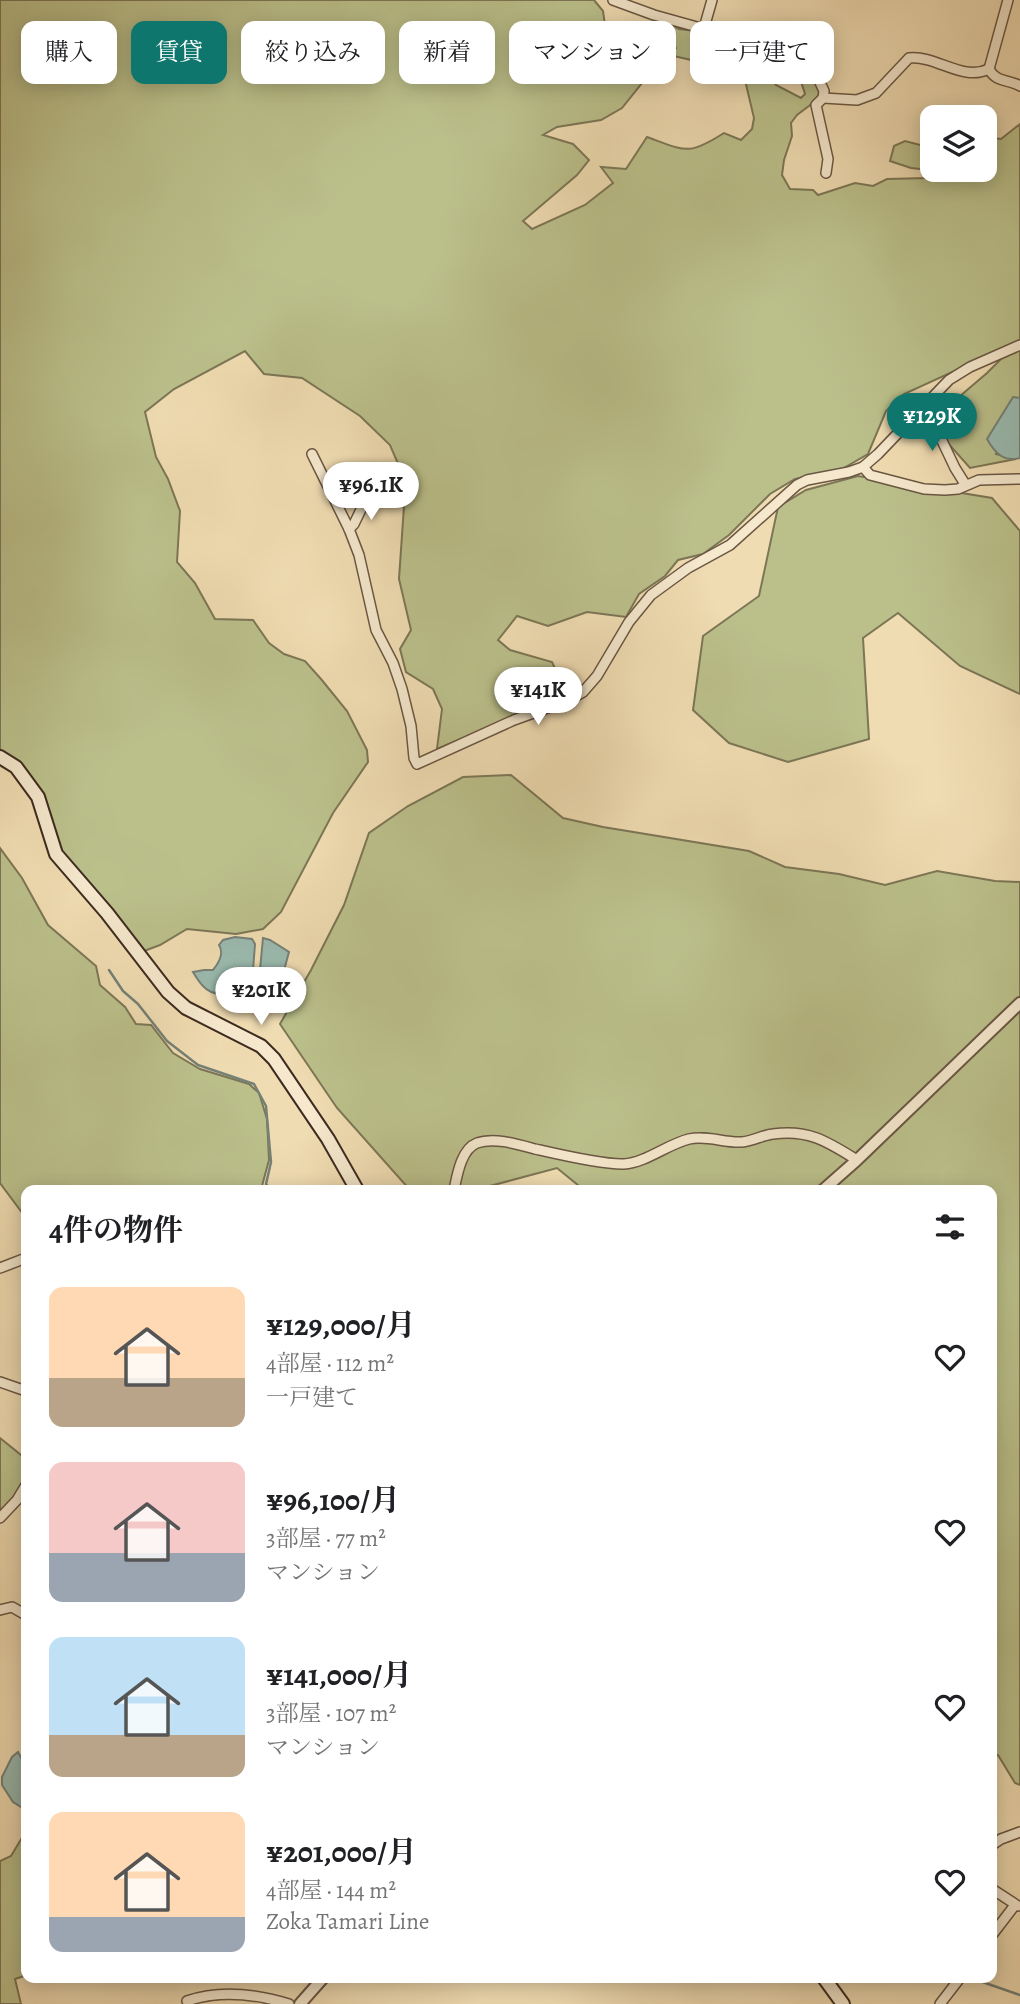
<!DOCTYPE html>
<html lang="ja">
<head>
<meta charset="utf-8">
<style>
  :root { --surface:#fff; --page:#f6f6f6; --text:#202124; --muted:#757577; --accent:#0f766e }
  body { margin:0; font-family:Alegreya,"Noto Serif JP",serif; background:var(--page); color:var(--text); height:100vh; display:flex; flex-direction:column; font-size:26px; white-space:nowrap }
  * { box-sizing:border-box; margin:0 }
  p { font-size:23px; color:var(--muted) }
  .icon { flex:none; width:38px; height:38px; fill:none; stroke:currentColor; stroke-width:2; stroke-linecap:round; stroke-linejoin:round }
  .map { position:relative; flex:1; overflow:hidden }
  .side { position:absolute; left:21px; top:1185px; width:976px; height:798px; display:flex; flex-direction:column; background:var(--surface); border-radius:14px; box-shadow:0 4px 18px #0003 }
  .side>* { flex:none }
  .guide { position:absolute; left:21px; top:21px; width:978px; height:63px; display:flex; gap:14px }
  .controls { position:absolute; left:920px; top:105px; display:grid; gap:14px }
  .controls a { display:grid; place-items:center; width:77px; height:77px; border-radius:14px; background:var(--surface); box-shadow:0 4px 18px #0003; font-size:35px }
  .price { position:absolute; translate:-50% -60px; padding:0 16px; border-radius:24px; background:#fff; color:#222; font-size:23px; line-height:46px; filter:drop-shadow(0 2px 4px #0008) }
  .price::after { content:''; position:absolute; left:50%; top:42px; width:21px; height:16px; margin-left:-10px; background:inherit; clip-path:polygon(0 0,100% 0,50% 100%) }
  .price.current { background:var(--accent); color:#fff }
  ul { padding:0; list-style:none }
  li { display:flex; align-items:center; gap:21px; height:175px; padding:0 28px }
  li span { display:grid; place-items:center; flex:none; width:196px; height:140px; border-radius:14px; color:#555 }
  li>.icon { margin-inline-start:auto }
  span .icon { width:84px; height:84px; fill:#fffc; stroke-width:1 }
  li b { font-size:30px }
  h2 { display:flex; justify-content:space-between; align-items:center; height:84px; padding:0 28px; font-size:30px }
  .chip { padding:0 24px; border-radius:14px; background:var(--surface); box-shadow:0 4px 18px #0003; font-size:24px; line-height:63px }
  .chip.current { background:var(--accent); color:#fff }
  .map>svg:first-child { display:block }
  .green { fill:#bbc08b; stroke:#7c7656; stroke-width:2 }
  .water { fill:#9abbb0; stroke:#758176; stroke-width:2 }
  .lines { fill:none; stroke-linecap:round; stroke-linejoin:round }
  .stream { stroke:#758176; stroke-width:2.5 }
  .minor-casing { stroke:#6a5744; stroke-width:12 }
  .tertiary-casing { stroke:#6a5744; stroke-width:14 }
  .secondary-casing { stroke:#3e2b20; stroke-width:16 }
  .minor { stroke:#f5e8cd; stroke-width:9 }
  .tertiary { stroke:#f5e8cd; stroke-width:10 }
  .secondary { stroke:#f5e8cd; stroke-width:12 }
</style>
</head>
<body>
<div class="map">
<svg width="1020" height="2004" viewBox="0 0 1020 2004">
  <rect width="100%" height="100%" fill="#f0dcb2"/>
  <filter id="stains"><feTurbulence type="fractalNoise" baseFrequency=".00286" numOctaves="4"/><feColorMatrix values="0 0 0 0 .2 0 0 0 0 .09 0 0 0 0 .02 0 0 0 .5 -.17"/></filter>
  <radialGradient id="worn" r=".72"><stop offset=".6" stop-color="#630" stop-opacity="0"/><stop offset="1" stop-color="#630" stop-opacity=".3"/></radialGradient>
  <g class="green">
    <path d="M0,0h594l9,11 4,28 7,19 23,6 5,19 -20,25 -21,12 -44,7 -14,8 30,9 16,16 -12,15 -54,46 9,8 53,-24 28,-22 -12,-16 25,2 21,-32c39,14 41,19 77,-4l17,7 11,-11 2,-11 -9,-38 -24,-8 -10,-10h-11l-31,-7 7,-7 -9,-17 -10,-11h7l15,9 18,2 25,14 13,15 28,5 13,20 25,13 4,-4 -12,-38c19,8 24,21 29,40l-25,19 -6,8 1,13 -8,24 -2,15 8,14 23,1 5,5 37,-12 18,3 14,-7 41,-1 2,-8 -19,-2 -21,-7 4,-15 11,-5 19,5 9,-3v27h52v-33l16,2 19,-15v217l-116,53 -18,17 -18,43 -26,15 -47,10 -25,15 -41,41 -26,19 -25,6 -13,16 -26,18 -13,23 -39,-5 -39,14 -31,-10 -19,24 12,10 42,12 9,19v11l-26,17 -98,40 5,-40 -9,-20 -27,-17 -6,-23 11,-19 -12,-51 5,-73 -2,-33 -12,-28 -30,-29 -58,-38 -38,-4 -19,-23 -71,38 -29,23 11,45 12,22 12,32 -3,51 18,21 20,36 38,1 16,23 15,11 21,7 16,18 26,32 20,39 1,12 -35,51 -52,99 -18,17 -27,5 -49,-5 -27,16 -16,6 -84,-99 -13,-42 -47,-58z"/>
    <path d="M1020,346v52h-7l-17,56 20,5 -46,9 -31,-35 7,-25 41,-35 24,-24z"/>
    <path d="M858,476l134,22 28,33v163l-60,-28 -62,-53 -35,25 6,101 -81,23 -59,-19 -36,-33 10,-74 56,-40 19,-89 28,-17z"/>
    <path d="M511,775l52,43 40,9 146,24 36,16 54,7 46,11 52,-14 58,10 25,1v903l-5,-2 -17,-28 -6,1v-566h-408l-27,-22 -82,22h-65l-73,-82 -57,-84 31,-54 33,-65 25,-72 39,-27 55,-29z"/>
    <path d="M0,848l22,30 26,47 48,41 4,19 25,22 11,17 15,1 22,28 27,16 49,15 10,9 8,26 2,41 -7,26 1,4h-237v28l-26,-35z"/>
    <path d="M0,1438l26,21v22l-26,34z"/>
    <path d="M26,1831v146l-2,-1 -9,3 6,25h-21v-143l11,-5z"/>
  </g>
  <g class="water">
    <path d="M1013,397l7,1v60c-17,4 -25,-5 -33,-19z"/>
    <path d="M235,937l17,2 3,5 -3,39 -4,3 -9,1c-9,10 -27,9 -36,-1 -4,-4 -7,-9 -10,-14l11,-2h9c6,-7 11,-17 6,-25l4,-5z"/>
    <path d="M263,938l7,2 19,12 -6,22 -14,9 -9,-1 -1,-2z"/>
    <path d="M18,1752l8,14v40l-5,1 -8,-5 -11,-17v-8l10,-20z"/>
  </g>
  <g class="lines">
    <g class="stream">
      <path d="M109,970l14,21 15,13 29,37 31,24 56,19 12,22 5,56 -5,22 5,6"/>
      <path d="M971,1978l49,17"/>
    </g>
    <g class="minor-casing">
      <g id="minor">
        <path d="M613,0l41,15 61,17 51,25 17,-13 10,3 11,6 7,10 13,28 -1,7 -7,7 12,54 -2,14"/>
        <path d="M704,28l8,-28"/>
        <path d="M989,69l19,-69"/>
        <path d="M989,69c7,14 20,10 31,17"/>
        <path d="M823,98l34,2 19,-7 33,-35c28,-3 53,24 80,11"/>
        <path d="M925,405l30,63 10,16"/>
        <path d="M312,454l37,75 10,26 17,75 17,33 9,26 9,37 3,32 3,6 97,-44 55,-20 14,-8 14,-16 32,-54 22,-27 37,-27 42,-23 67,-60 10,-5 42,-8 14,-5 15,-13 71,-74 21,-13 50,-22"/>
        <path d="M863,467l7,8 54,14 21,1 13,-1 21,-9 41,-1"/>
        <path d="M349,529l5,-5 14,-29"/>
        <path d="M454,1190c3,-14 7,-41 23,-47 17,-6 40,1 58,6 22,5 68,16 89,15 21,-1 44,-20 65,-25 18,-4 35,4 53,3 11,-1 21,-7 31,-8 36,-5 55,8 84,26"/>
        <path d="M0,1268l26,-10"/>
        <path d="M0,1382l26,9"/>
        <path d="M0,1518l17,-18 9,-15"/>
        <path d="M0,1610l12,-3 14,8"/>
        <path d="M992,1845l9,-6 19,-7"/>
        <path d="M992,1889l26,17"/>
        <path d="M992,1935l23,-30"/>
        <path d="M187,2001c34,-12 69,-7 102,3"/>
        <path d="M940,2004l20,-26"/>
      </g>
    </g>
    <g class="tertiary-casing">
      <g id="tertiary">
        <path d="M823,1190l34,-30 163,-157"/>
        <path d="M300,2004l23,-26"/>
      </g>
    </g>
    <g class="secondary-casing">
      <g id="secondary">
        <path d="M0,757l16,10 22,30 18,57 51,59 61,79 18,16 75,38 13,13 54,80 29,51"/>
        <path d="M824,1978l19,26"/>
      </g>
    </g>
    <use href="#minor" class="minor"/>
    <use href="#tertiary" class="tertiary"/>
    <use href="#secondary" class="secondary"/>
  </g>
  <rect width="100%" height="100%" filter="url(#stains)"/>
  <rect width="100%" height="100%" fill="url(#worn)"/>
</svg>
<div class="controls">
<a><svg class="icon" aria-label="layers" viewBox="0 0 24 24"><path d="M12 4l9 5-9 5-9-5zM3 14l9 5 9-5"/></svg></a>
</div>
<b class="price current" style="left:932px;top:453px">¥129K</b>
<b class="price" style="left:371px;top:522px">¥96.1K</b>
<b class="price" style="left:538px;top:727px">¥141K</b>
<b class="price" style="left:261px;top:1027px">¥201K</b>
<div class="guide">
<a class="chip">購入</a>
<a class="chip current">賃貸</a>
<a class="chip">絞り込み</a>
<a class="chip">新着</a>
<a class="chip">マンション</a>
<a class="chip">一戸建て</a>
</div>
<section class="side">
<h2>4件の物件<svg class="icon" aria-label="filters" viewBox="0 0 24 24"><path d="M4 7h16M4 17h16"/><circle cx="9" cy="7" r="2"/><circle cx="15" cy="17" r="2"/></svg></h2>
<ul>
<li><span style="background:linear-gradient(#ffd9b3 65%,#b9a48a 0)"><svg class="icon" aria-label="home" viewBox="0 0 24 24"><path d="M3 11l9-7 9 7M6 9v11h12V9"/></svg></span><div><b>¥129,000/月</b><p>4部屋 · 112 m²</p><p>一戸建て</p></div><svg class="icon" aria-label="heart" viewBox="0 0 24 24"><path d="M12 20l-8-8c-3-5 5-10 8-4 3-6 11-1 8 4z"/></svg></li>
<li><span style="background:linear-gradient(#f6c9c9 65%,#9aa5b1 0)"><svg class="icon" aria-label="home" viewBox="0 0 24 24"><path d="M3 11l9-7 9 7M6 9v11h12V9"/></svg></span><div><b>¥96,100/月</b><p>3部屋 · 77 m²</p><p>マンション</p></div><svg class="icon" aria-label="heart" viewBox="0 0 24 24"><path d="M12 20l-8-8c-3-5 5-10 8-4 3-6 11-1 8 4z"/></svg></li>
<li><span style="background:linear-gradient(#bfe0f5 70%,#b9a48a 0)"><svg class="icon" aria-label="home" viewBox="0 0 24 24"><path d="M3 11l9-7 9 7M6 9v11h12V9"/></svg></span><div><b>¥141,000/月</b><p>3部屋 · 107 m²</p><p>マンション</p></div><svg class="icon" aria-label="heart" viewBox="0 0 24 24"><path d="M12 20l-8-8c-3-5 5-10 8-4 3-6 11-1 8 4z"/></svg></li>
<li><span style="background:linear-gradient(#ffd9b3 75%,#9aa5b1 0)"><svg class="icon" aria-label="home" viewBox="0 0 24 24"><path d="M3 11l9-7 9 7M6 9v11h12V9"/></svg></span><div><b>¥201,000/月</b><p>4部屋 · 144 m²</p><p>Zoka Tamari Line</p></div><svg class="icon" aria-label="heart" viewBox="0 0 24 24"><path d="M12 20l-8-8c-3-5 5-10 8-4 3-6 11-1 8 4z"/></svg></li>
</ul>
</section>
</div>
</body>
</html>
